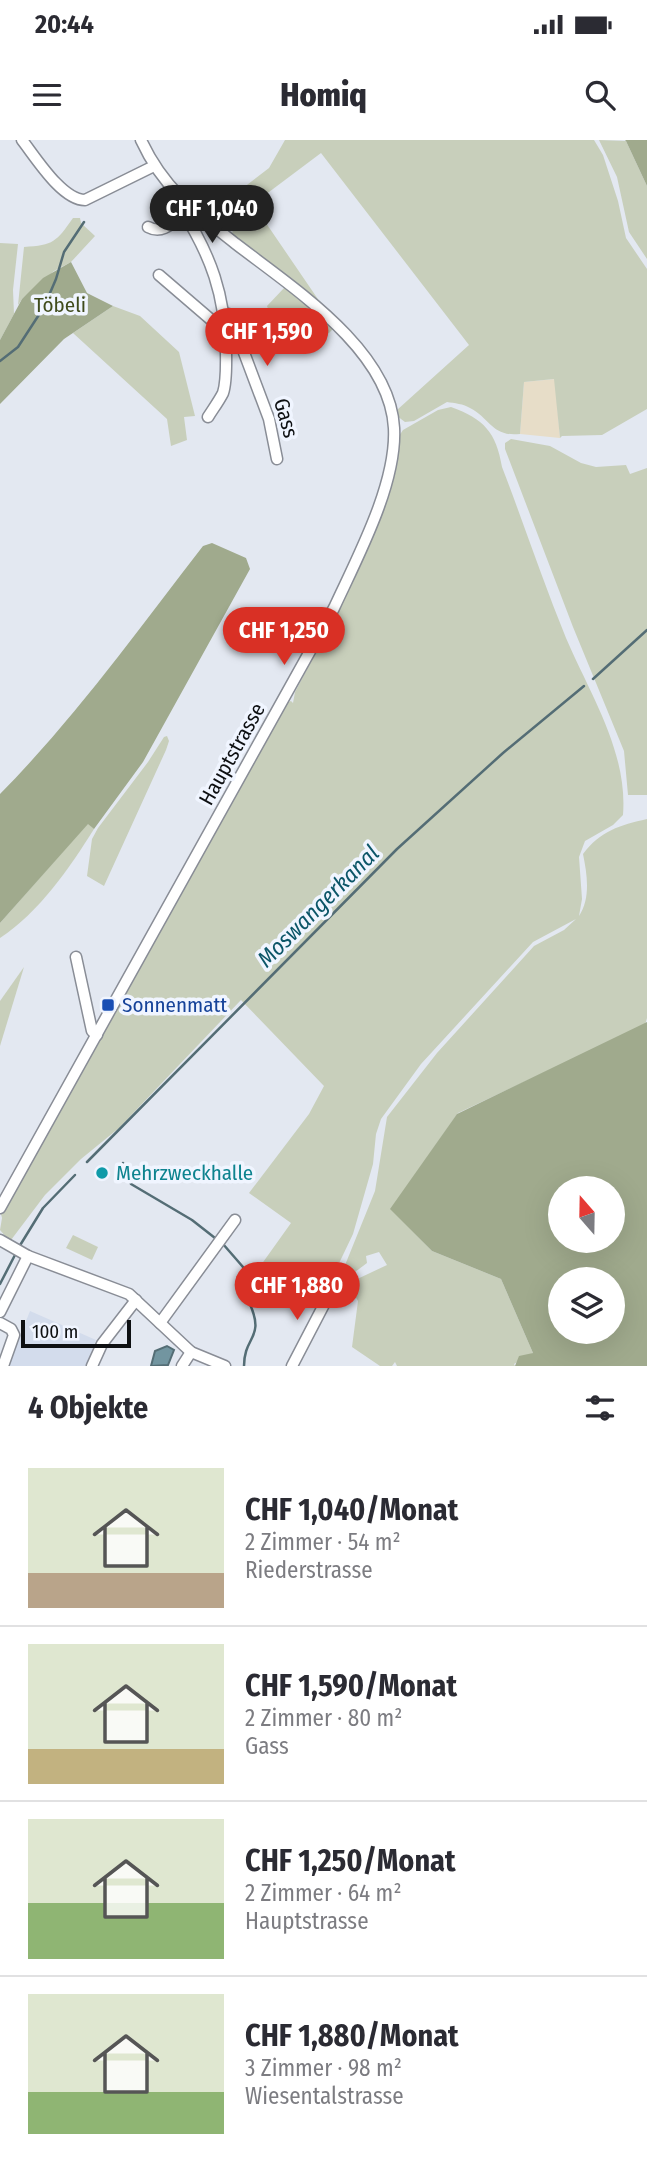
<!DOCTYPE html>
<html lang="de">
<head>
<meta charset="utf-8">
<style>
  :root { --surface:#fff; --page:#f2f2f3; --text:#2b2b33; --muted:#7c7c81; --line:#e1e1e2; --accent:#d93025 }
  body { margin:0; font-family:"Fira Sans Condensed",sans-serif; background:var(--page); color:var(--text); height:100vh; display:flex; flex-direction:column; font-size:26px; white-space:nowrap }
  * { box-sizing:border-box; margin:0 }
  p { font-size:23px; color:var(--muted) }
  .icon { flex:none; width:38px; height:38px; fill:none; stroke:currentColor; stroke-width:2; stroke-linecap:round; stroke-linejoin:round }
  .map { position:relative; height:1226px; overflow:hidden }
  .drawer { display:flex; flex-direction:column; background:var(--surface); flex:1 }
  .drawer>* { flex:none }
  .needle { width:46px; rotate:340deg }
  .fabs { position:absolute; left:548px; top:1036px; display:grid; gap:14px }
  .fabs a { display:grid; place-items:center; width:77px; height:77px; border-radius:50%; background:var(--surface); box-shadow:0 7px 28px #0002; font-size:35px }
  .scale { position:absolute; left:21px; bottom:18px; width:110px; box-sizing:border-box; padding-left:7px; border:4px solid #0e1012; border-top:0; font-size:19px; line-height:24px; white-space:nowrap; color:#0e1012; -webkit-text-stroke:5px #f0f5ff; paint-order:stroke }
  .price { position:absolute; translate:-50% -60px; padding:0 16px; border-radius:24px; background:var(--accent); color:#fff; font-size:23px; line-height:46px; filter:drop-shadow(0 2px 4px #0008) }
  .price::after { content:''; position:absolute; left:50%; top:42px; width:21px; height:16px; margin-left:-10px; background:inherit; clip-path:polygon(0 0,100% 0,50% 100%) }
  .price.on { background:#222; color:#fff }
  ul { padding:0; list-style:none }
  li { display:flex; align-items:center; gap:21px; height:175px; padding:0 28px }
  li+li { border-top:2px solid var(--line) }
  li span { display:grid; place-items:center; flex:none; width:196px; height:140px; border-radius:0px; color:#555 }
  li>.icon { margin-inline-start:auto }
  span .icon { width:84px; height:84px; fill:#fffc; stroke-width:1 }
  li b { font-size:30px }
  h2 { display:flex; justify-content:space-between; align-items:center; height:84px; padding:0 28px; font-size:30px }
  .status { display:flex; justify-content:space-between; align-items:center; height:49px; padding:0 35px; background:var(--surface); direction:ltr }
  .status svg { height:19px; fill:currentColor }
  header { display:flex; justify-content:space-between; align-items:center; height:91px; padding:0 28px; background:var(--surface); font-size:32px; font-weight:800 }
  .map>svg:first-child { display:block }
  .industrial { fill:#e7ddc8 }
  .built { fill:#d3dcec }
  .green { fill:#c8cfbb }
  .forest { fill:#a0aa8d; fill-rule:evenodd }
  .water { fill:#7295a0; stroke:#546d75; stroke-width:2 }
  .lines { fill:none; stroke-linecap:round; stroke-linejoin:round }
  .stream { stroke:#546d75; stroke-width:2.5 }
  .minor-casing { stroke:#898d96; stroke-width:13 }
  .minor { stroke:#fff; stroke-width:10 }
  .transit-dot { fill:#1a4fb4; stroke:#f0f5ff; stroke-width:2.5 }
  .culture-dot { fill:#0f9aa8; stroke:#f0f5ff; stroke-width:2.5 }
  .labels { text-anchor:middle; stroke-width:7; stroke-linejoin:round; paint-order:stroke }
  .park-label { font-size:21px; fill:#404c1d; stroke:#f0f5ff }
  .street-label { font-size:21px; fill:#0e1012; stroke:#f0f5ff }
  .transit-label { font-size:21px; fill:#164399; stroke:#f0f5ff; text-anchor:start }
  .culture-label { font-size:21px; fill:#0d838f; stroke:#f0f5ff; text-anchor:start }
  .water-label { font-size:23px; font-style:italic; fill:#0c5668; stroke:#f0f5ff }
</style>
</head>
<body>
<div class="status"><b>20:44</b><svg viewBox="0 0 49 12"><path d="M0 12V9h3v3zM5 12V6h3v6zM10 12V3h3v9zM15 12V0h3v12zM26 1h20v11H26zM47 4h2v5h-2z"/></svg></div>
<header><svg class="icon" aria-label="menu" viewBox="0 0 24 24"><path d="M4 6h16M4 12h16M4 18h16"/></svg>Homiq<svg class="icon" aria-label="search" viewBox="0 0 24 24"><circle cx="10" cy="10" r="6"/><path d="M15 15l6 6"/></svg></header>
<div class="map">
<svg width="647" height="1226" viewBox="0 0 647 1226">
  <rect width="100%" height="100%" fill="#e3e8f1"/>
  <path class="industrial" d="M555,239l5,59 -40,-4 4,-52z"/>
  <path class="built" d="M30,1171l66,29 -10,26h-78z"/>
  <g class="green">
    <path d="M285,0h309l9,15 15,46 8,37 21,31v140l-45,26 -40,1 -2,2 -6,-59 -30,3 -4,52c-28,3 -29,-15 -50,-26 -6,-4 -16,-5 -23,-6l-33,19 -9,1 -8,-6v-6l72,-65 -148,-192 -68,51 71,104 -92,-74 11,-46 26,-20z"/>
    <path d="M599,0l27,1 21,45v73l-18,-27 -12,-55z"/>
    <path d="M73,78h7l1,5 14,13 -24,26 -17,9 -32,28 -4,6 6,-58c30,-2 32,-5 49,-29z"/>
    <path d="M0,103l18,1 -5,46 1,24 -14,26z"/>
    <path d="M285,147l49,41 -5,5 -46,17 -16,-44z"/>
    <path d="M113,166l27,10 39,36 16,64 -11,1 3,23 -16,6 -4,-27 -94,-86z"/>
    <path d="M451,267c33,12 45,25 51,60 22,57 41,115 64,171 24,56 62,114 57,177l-10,10 -28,16 -6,16 3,42 -3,17c12,-18 8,-42 4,-62 17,-23 37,-29 64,-35v199l-2,7 -187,88 -67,96 41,42 69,28 32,74 -19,11 1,2h-118l-2,-4 -3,4h-12l-28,-19 6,-46 -7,-12 4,-3 -2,-5 34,-16 -8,-13 -13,4 1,7 -20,15 -8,2 36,-89 12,-74 50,-64 97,-107 30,-16 12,-11 -43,23 -112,122 -40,55 -5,15 -3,30 -20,70 -21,44 -34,-16 -27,46 -30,-15 50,-70 -42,-30 60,-79 15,-28 -83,-86 -122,128 -38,31 -36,36 -34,45 -5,-3 -6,-7 2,-12 -1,-4 58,-100 227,-411 5,-2 2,2 2,-11 48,-91 27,-60 26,-72 3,-33 4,-6 35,-20z"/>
    <path d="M511,299l39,7 31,17 15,4 30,-2 4,9 17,-6v327h-19l-4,-44 -51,-124 -68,-178v-6z"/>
    <path d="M167,596l2,5 -3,9 -62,136 -17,-10 5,-37 6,-11 50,-66 16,-25z"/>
    <path d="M88,683l6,6c-25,40 -55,83 -94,109v-15z"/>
    <path d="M24,827l-24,79v-45z"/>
    <path d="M73,1095l25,12 -6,13 -26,-12z"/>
  </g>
  <g class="forest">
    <path d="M625,0h22v46l-21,-45z"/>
    <path d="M71,122l16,31 26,13 -49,33 -64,65v-64l22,-41 21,-21z"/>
    <path d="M212,403l34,15 4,11 -107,193 -49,67 -6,-5 -88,99v-129c75,-76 138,-164 203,-248z"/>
    <path d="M647,882v344h-132l4,-10 14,-3 -32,-74 -69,-28 -42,-42 67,-95zM612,1048v53h-52v-53zM612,1139v53h-52v-53z"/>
  </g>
  <path class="water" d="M167,1206l7,4 -6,15 -17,1 4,-15z"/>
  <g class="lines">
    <g class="stream">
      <path d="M0,221l18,-14 26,-40 12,-28 8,-27 20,-30"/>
      <path d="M593,539l54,-49"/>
      <path d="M87,1022l310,-313 106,-96 81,-67"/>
      <path d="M123,1023l8,21 61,36 23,18"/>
      <path d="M223,1104l20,23 3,15"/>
      <path d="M19,1107l24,-39 32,-33"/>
      <path d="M0,1144l16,-31"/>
      <path d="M244,1226c0,-31 22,-27 5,-64"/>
    </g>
    <g class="minor-casing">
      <g id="minor">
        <path d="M22,0c14,18 40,60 63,60l69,-34"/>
        <path d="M184,63l-2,7c29,46 43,85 44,139 0,14 1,32 -3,44 -4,8 -10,16 -15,24"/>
        <path d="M148,87c15,8 25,-5 36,-14"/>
        <path d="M159,135l57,49 9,2"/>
        <path d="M224,173l5,1 2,4 38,101 8,40"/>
        <path d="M76,817l16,74 5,4"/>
        <path d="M0,1068l334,-600c23,-50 63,-124 60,-180 -4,-78 -101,-140 -158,-184 -41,-32 -73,-56 -95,-104"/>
        <path d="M0,1100l28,16 101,38 62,58 34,14"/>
        <path d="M0,1172l28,-56"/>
        <path d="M0,1183l11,6 3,6 -11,31"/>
        <path d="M160,1183l75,-103"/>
        <path d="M92,1226l10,-22 34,-44"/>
        <path d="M182,1226l9,-14"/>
        <path d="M292,1226l38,-73"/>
      </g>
    </g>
    <use href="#minor" class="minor"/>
  </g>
  <rect class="transit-dot" x="101" y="858" width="14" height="14" rx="3.5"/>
  <circle class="culture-dot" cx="102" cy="1033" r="7"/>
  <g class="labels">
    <g class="park-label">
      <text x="60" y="172">Töbeli</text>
    </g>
    <g class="street-label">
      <text transform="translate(286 278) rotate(74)" y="7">Gass</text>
      <text transform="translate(232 614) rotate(-61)" y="7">Hauptstrasse</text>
    </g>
    <g class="transit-label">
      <text x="122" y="872">Sonnenmatt</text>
    </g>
    <g class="culture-label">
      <text x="116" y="1040">Mehrzweckhalle</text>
    </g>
    <g class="water-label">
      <text transform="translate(318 766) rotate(-45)" y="8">Moswangerkanal</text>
    </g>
  </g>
</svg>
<div class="fabs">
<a><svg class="needle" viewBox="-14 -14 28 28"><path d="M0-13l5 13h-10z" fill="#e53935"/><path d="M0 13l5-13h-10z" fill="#7c7c81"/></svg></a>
<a><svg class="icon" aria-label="layers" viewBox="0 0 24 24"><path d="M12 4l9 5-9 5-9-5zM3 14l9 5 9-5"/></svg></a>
</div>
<div class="scale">100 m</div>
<b class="price on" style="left:212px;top:105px">CHF 1,040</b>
<b class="price" style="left:267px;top:228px">CHF 1,590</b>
<b class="price" style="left:284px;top:527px">CHF 1,250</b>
<b class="price" style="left:297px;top:1182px">CHF 1,880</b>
</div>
<section class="drawer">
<h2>4 Objekte<svg class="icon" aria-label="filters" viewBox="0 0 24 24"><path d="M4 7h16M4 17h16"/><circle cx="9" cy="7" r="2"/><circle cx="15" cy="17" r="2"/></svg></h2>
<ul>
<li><span style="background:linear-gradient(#dfe7d0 75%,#b9a48a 0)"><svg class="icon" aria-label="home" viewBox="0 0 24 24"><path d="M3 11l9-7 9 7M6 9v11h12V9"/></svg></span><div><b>CHF 1,040/Monat</b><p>2 Zimmer · 54 m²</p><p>Riederstrasse</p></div></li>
<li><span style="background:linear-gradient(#dfe7d0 75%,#c2b280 0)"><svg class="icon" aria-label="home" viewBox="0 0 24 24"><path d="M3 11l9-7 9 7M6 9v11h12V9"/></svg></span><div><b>CHF 1,590/Monat</b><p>2 Zimmer · 80 m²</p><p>Gass</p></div></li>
<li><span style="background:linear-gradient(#dfe7d0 60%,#8fb573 0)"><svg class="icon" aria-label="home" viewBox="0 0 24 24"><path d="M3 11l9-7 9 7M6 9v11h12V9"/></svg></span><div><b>CHF 1,250/Monat</b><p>2 Zimmer · 64 m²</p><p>Hauptstrasse</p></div></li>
<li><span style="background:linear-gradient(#dfe7d0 70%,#8fb573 0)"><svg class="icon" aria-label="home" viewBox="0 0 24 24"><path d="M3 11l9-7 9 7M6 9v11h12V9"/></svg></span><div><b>CHF 1,880/Monat</b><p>3 Zimmer · 98 m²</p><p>Wiesentalstrasse</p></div></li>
</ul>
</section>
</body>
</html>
